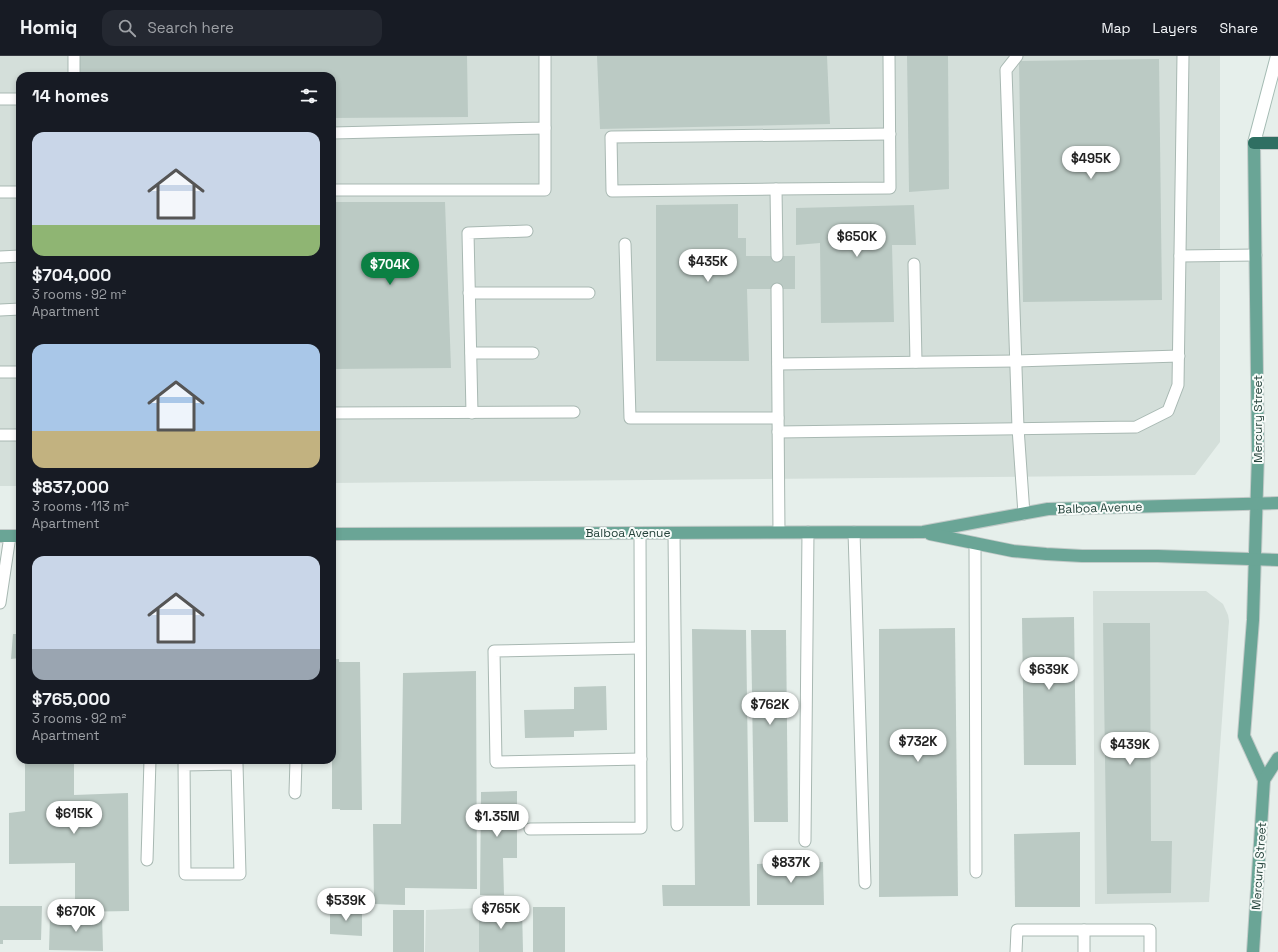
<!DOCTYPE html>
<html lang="en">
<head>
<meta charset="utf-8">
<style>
  :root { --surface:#171b24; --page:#242831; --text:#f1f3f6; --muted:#9ea1a6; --line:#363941; --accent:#0b8043 }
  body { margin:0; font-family:"Space Grotesk",sans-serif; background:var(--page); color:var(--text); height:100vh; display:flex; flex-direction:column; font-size:15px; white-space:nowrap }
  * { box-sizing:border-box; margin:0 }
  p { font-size:13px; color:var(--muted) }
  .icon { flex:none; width:22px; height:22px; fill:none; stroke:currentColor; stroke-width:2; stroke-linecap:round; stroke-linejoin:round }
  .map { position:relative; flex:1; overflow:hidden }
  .drawer { position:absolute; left:16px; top:16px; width:320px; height:692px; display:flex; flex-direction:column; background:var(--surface); border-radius:12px; box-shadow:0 2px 6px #0003 }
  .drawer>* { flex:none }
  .price { position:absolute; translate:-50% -34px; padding:0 9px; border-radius:14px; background:#fff; color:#222; font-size:13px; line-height:26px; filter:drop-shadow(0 1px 2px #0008) }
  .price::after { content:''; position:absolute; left:50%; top:24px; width:12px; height:9px; margin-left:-6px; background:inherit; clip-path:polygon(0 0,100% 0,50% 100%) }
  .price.selected { background:var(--accent); color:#fff }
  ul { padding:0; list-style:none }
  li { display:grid; align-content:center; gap:8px; height:212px; padding:0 16px }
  li span { display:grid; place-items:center; height:124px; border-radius:12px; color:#555 }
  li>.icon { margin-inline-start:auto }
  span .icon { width:72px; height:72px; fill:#fffc; stroke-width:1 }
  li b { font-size:17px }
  h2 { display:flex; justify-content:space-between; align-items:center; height:48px; padding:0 16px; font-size:17px }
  header { display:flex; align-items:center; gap:24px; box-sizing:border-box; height:56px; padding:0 20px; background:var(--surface); border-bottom:1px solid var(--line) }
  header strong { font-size:19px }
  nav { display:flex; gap:22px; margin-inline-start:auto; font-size:14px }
  .search { width:280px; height:36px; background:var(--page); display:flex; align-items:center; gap:10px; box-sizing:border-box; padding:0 14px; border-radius:12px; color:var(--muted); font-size:15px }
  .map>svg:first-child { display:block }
  .built { fill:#d4dfda }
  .building { fill:#bbcac4 }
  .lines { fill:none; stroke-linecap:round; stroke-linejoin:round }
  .lane-casing { stroke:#a8b8b2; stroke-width:13 }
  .secondary-casing { stroke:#a4bbb3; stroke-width:14 }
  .primary-casing { stroke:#c2cac8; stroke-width:14 }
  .highway-casing { stroke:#c2cac8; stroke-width:14 }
  .lane { stroke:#fff; stroke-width:11 }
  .secondary { stroke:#fff; stroke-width:12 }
  .primary { stroke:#6aa596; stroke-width:12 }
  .highway { stroke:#2f6f62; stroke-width:12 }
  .labels { text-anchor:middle; stroke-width:4; stroke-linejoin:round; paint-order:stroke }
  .street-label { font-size:12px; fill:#24423a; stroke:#f7fbf9 }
</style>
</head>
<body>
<header>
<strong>Homiq</strong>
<div class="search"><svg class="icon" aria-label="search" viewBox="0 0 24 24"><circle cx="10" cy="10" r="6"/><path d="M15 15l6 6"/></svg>Search here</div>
<nav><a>Map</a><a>Layers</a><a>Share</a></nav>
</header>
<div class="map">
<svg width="1278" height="896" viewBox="0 0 1278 896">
  <rect width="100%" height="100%" fill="#e6efeb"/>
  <g class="built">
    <path d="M0,0h1220v386l-25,33 -863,8v-407h-312v410h-20z"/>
    <path d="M1093,535h113l17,13 5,11 1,6 -20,281 -114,2z"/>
    <path d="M479,852l1,44h-55l1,-42z"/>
  </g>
  <g class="building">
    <path d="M80,0h387l1,61 -136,1v-42h-252z"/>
    <path d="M597,0h230l3,68 -230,5z"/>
    <path d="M907,0h41l1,133 -40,3z"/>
    <path d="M1159,3l3,241 -139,2 -4,-241z"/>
    <path d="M332,146h113l6,166 -119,1z"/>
    <path d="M738,148v34h8v18h49v33h-48l2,72h-93v-156z"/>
    <path d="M914,149l2,40h-24l2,77 -73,1 -1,-80 -24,2v-37z"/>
    <path d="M1074,561l2,148h-52l-2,-147z"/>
    <path d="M1103,567h47l1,218h21l-1,52 -64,1z"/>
    <path d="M955,572l3,268 -79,1v-268z"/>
    <path d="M692,573l54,1 4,276h-87l-1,-21h33z"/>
    <path d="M751,574h35l2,192h-34z"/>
    <path d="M13,578h7v24l-9,1z"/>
    <path d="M332,603h7v3h21l2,148h-22v-1h-8z"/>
    <path d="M476,615l1,218 -72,-1v17l-31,-1 -1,-80h28l2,-151z"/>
    <path d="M606,630l1,44 -33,1v6l-49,1 -1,-28 50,-1v-22z"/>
    <path d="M25,704h49v35l54,-2 1,118 -54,1v-49l-66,1v-51l16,-2z"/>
    <path d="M517,735v67h-14l1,37h-24l1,-103z"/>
    <path d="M1080,776v75h-65l-1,-73z"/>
    <path d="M823,806l1,43h-67v-41z"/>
    <path d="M0,850h42l-1,34h-38v4h-3z"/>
    <path d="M522,851l1,45h-44v-44z"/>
    <rect x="533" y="851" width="32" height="45"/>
    <path d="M330,853h32v27l-32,-2z"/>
    <rect x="393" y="854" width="31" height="42"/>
    <path d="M102,859l1,36 -54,-1 1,-34z"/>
  </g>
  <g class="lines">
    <g class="lane-casing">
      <g id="lane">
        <path d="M74,0v20"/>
        <path d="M1017,0l-11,14 12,358 6,86"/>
        <path d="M0,43h20"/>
        <path d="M332,77l213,-5v-72"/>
        <path d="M776,133l-164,2 -1,-54 279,-3"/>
        <path d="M332,134h213v-62"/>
        <path d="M0,136h20"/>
        <path d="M625,188l5,174h148"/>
        <path d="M777,200l-1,-67 114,-1 -1,-132"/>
        <path d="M1180,200l76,-1"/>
        <path d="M0,201l20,-1"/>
        <path d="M914,208l2,98"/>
        <path d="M777,233l2,243"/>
        <path d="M469,237h120"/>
        <path d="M0,254l20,-1"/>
        <path d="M471,297h62"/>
        <path d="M778,308l238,-3 163,-5"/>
        <path d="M0,316h20"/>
        <path d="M332,357l242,-1"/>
        <path d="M472,357l-4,-180 59,-2"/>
        <path d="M778,376l358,-5 32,-16 10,-26 5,-329"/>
        <path d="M0,379h20"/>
        <path d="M854,476l11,351"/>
        <path d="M674,477l3,292"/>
        <path d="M975,487l1,329"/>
        <path d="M0,547l10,-67"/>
        <path d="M640,592l-146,3 2,111 145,-3"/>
        <path d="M184,704l1,114h55l-3,-110 -53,1"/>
        <path d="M295,737l1,-33"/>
        <path d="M530,773l111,-1 -1,-295"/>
        <path d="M805,785l3,-309"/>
        <path d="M147,804l3,-100"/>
        <path d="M1084,874h66v22"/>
        <path d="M1016,896l1,-22h67v22"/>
      </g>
    </g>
    <g class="secondary-casing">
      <path id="secondary" d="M1254,87l23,-87"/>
    </g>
    <g class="primary-casing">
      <g id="primary">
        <path d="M1254,87l4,311 -5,166 -9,116 20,44"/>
        <path d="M332,478l591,-2 125,-23 230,-6"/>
        <path d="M930,478l83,17 33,3 36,2h76l120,4"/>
        <path d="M0,480h20"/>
        <path d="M1253,896l11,-172 14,-22"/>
      </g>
    </g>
    <g class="highway-casing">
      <path id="highway" d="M1254,87h24"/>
    </g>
    <use href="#lane" class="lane"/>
    <use href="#secondary" class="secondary"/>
    <use href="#primary" class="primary"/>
    <use href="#highway" class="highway"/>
  </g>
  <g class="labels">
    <g class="street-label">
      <text transform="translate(1258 363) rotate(-90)" y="4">Mercury Street</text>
      <text transform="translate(1100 452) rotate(-2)" y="4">Balboa Avenue</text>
      <text x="628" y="481">Balboa Avenue</text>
      <text transform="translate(1259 810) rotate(-86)" y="4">Mercury Street</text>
    </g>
  </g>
</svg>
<b class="price" style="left:1091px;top:124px">$495K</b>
<b class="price" style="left:857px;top:202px">$650K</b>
<b class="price" style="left:708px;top:227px">$435K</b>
<b class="price selected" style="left:390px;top:230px">$704K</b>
<b class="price" style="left:1049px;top:635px">$639K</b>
<b class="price" style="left:770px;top:670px">$762K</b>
<b class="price" style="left:918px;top:707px">$732K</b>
<b class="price" style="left:1130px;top:710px">$439K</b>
<b class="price" style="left:74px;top:779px">$615K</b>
<b class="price" style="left:497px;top:782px">$1.35M</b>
<b class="price" style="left:791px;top:828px">$837K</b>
<b class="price" style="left:346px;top:866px">$539K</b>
<b class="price" style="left:501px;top:874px">$765K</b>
<b class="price" style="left:76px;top:877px">$670K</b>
<section class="drawer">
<h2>14 homes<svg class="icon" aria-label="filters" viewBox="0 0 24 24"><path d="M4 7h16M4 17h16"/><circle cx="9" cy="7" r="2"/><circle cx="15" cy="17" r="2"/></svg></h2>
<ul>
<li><span style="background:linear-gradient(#c9d6e8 75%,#8fb573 0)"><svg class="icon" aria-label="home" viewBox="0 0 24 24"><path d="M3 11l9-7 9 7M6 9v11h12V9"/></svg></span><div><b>$704,000</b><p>3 rooms · 92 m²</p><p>Apartment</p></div></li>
<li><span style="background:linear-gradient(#a9c7e8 70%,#c2b280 0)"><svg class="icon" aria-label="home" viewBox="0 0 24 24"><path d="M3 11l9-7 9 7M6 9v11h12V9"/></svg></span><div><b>$837,000</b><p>3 rooms · 113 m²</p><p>Apartment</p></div></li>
<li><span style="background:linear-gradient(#c9d6e8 75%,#9aa5b1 0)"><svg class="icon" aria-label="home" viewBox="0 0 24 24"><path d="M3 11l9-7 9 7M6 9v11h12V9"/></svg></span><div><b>$765,000</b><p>3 rooms · 92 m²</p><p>Apartment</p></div></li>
</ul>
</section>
</div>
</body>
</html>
